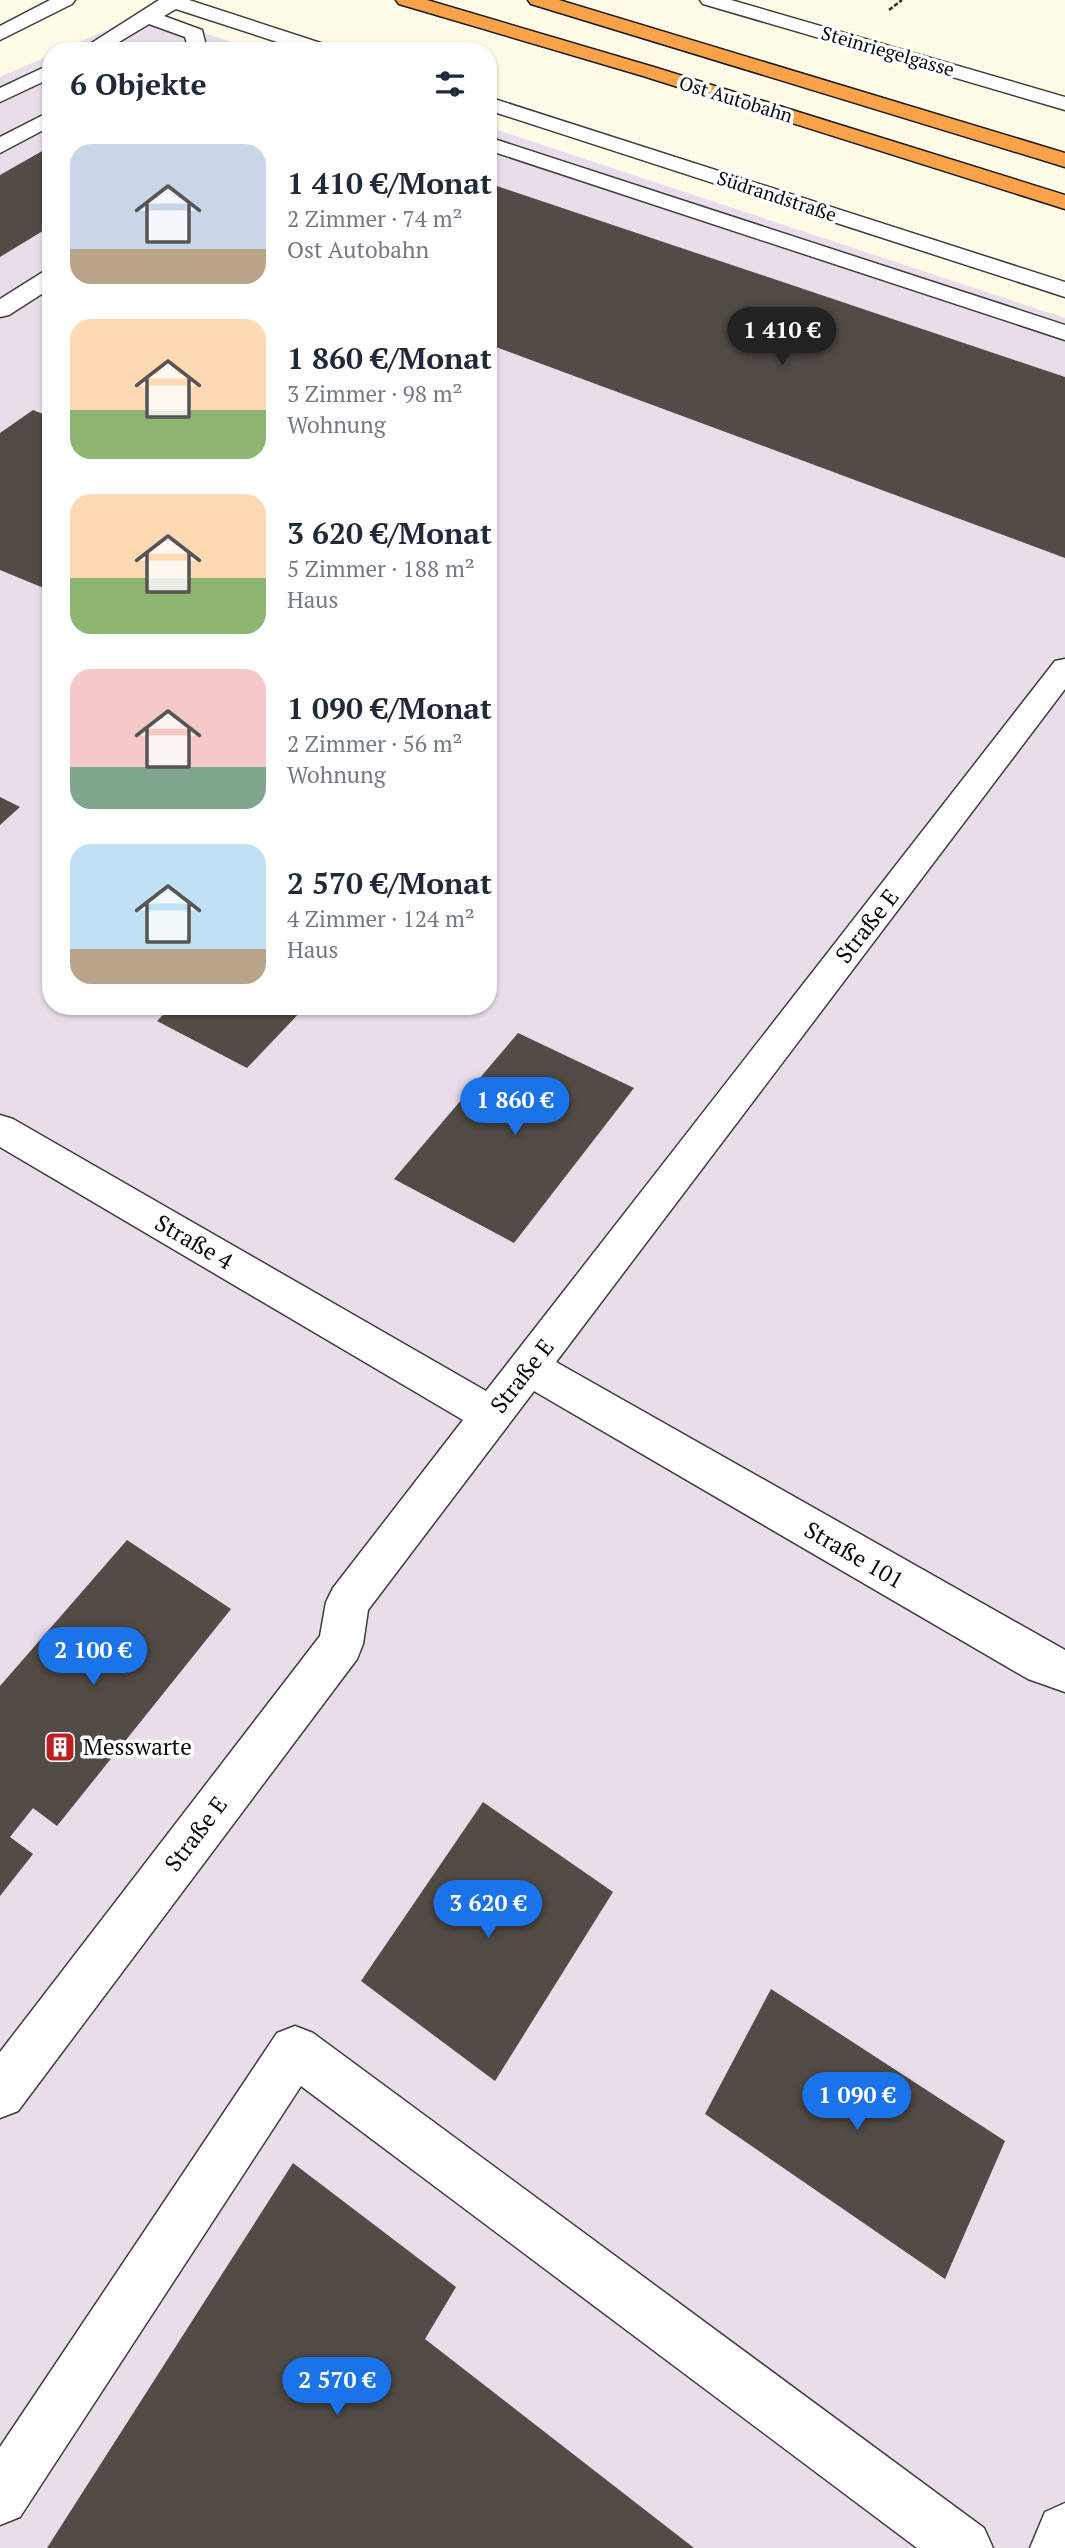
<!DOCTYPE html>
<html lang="de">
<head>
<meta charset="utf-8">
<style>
  :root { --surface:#fff; --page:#f2f2f3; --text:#1f2937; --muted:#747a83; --accent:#1a73e8 }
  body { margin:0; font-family:"PT Serif",serif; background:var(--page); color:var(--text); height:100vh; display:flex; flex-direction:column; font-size:26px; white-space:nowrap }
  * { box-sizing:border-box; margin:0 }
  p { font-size:23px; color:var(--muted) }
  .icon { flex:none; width:38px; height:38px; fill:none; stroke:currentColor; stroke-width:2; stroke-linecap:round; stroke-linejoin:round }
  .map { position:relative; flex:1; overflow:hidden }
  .drawer { position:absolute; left:42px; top:42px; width:455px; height:973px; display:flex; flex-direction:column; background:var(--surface); border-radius:28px; box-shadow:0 2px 5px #0004 }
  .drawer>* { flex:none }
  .price { position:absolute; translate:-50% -60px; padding:0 16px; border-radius:24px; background:var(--accent); color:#fff; font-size:23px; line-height:46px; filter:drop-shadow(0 2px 4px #0008) }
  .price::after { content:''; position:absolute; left:50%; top:42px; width:21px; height:16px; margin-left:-10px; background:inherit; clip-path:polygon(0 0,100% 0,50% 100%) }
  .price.active { background:#222; color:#fff }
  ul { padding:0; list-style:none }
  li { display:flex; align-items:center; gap:21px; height:175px; padding:0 28px }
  li span { display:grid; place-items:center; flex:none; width:196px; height:140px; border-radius:21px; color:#555 }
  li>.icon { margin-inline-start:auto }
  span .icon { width:84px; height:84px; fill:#fffc; stroke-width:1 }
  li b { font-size:30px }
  h2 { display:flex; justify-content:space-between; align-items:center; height:84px; padding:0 28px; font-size:30px }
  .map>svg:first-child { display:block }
  .industrial { fill:#e9ddea }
  .building { fill:#524b46 }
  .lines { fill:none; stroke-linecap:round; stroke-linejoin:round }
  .minor-casing { stroke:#3d3d3d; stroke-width:3 }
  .highway-casing { stroke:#1b1b1b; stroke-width:3 }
  .path { stroke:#2c2c2c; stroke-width:2.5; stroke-dasharray:4.5 2; stroke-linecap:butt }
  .minor { fill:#fff; fill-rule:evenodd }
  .highway { fill:#f9a24a; fill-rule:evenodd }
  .labels { text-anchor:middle; stroke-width:7; stroke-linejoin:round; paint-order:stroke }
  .far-street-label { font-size:19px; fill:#0a0a0a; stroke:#fff }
  .street-label { font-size:23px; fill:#0a0a0a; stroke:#fff }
  .poi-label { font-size:23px; fill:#0a0a0a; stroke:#fff; text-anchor:start }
</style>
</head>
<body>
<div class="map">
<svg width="1065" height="2548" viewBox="0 0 1065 2548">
  <rect width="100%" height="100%" fill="#fffbe6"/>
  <g class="industrial">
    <path d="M145,13l114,38h-200z"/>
    <path d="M51,55v951h437v-879l577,191v2230h-1065v-2471z"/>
  </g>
  <g class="building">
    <path d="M51,146v80l-51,31v-82z"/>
    <path d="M488,183l577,194v181l-577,-214z"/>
    <path d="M33,410l18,7v174l-51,-21v-137z"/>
    <path d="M0,797l20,10 -20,18z"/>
    <path d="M172,1006h134l-59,62 -90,-47z"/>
    <path d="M518,1033l116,55 -120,155 -120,-64z"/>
    <path d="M127,1540l104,69 -174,217 -24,-18 -23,29 23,17 -33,42v-210z"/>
    <path d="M483,1802l130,90 -118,189 -134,-100z"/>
    <path d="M771,1989l234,152 -60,138 -240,-165z"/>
    <path d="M293,2163l163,124 -31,52 269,209h-647z"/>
  </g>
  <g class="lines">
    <g class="minor-casing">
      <g id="minor">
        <path d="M50,0h25l-3,4 -72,36v-14z"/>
        <path d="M159,0h30l144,47 3,4h-31l-129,-42 -12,7 38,14 4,16 -3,4h-14l-4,-13 -36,-13 -45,27h-25z"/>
        <path d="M700,0h31l334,97v13l-362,-106z"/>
        <path d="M51,64v14l-51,24v-14z"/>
        <path d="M488,97l577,185v15l-577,-187z"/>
        <path d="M51,111v15l-51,27v-16z"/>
        <path d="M488,137l577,188v15l-577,-190z"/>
        <path d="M51,270v18l-42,27 -9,2v-18l43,-27z"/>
        <path d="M1065,659v30l-509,673 509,288v42l-37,-13 -494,-288 -166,219 -5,34 -6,15 -339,452 -18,7v-66l320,-416 6,-34 7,-14 130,-168 -463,-273v-32l13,4 473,272 569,-730z"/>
        <path d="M295,2026l18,7 671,495 9,20h-76l-616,-462 -281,431 -20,8v-78l277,-414z"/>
        <path d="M1065,2503v45h-35l15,-36z"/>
      </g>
    </g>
    <g class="highway-casing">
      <g id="highway">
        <path d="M396,0h31l230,68 408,127v14l-422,-133 -244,-72z"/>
        <path d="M528,0h31l506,153v14l-534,-163z"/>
      </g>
    </g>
    <path class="path" d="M889,10l13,-10"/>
    <use href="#minor" class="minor"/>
    <use href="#highway" class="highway"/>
  </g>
  <defs>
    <g id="building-square" transform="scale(1.575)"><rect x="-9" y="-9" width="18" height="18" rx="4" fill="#bc1f20" stroke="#fff"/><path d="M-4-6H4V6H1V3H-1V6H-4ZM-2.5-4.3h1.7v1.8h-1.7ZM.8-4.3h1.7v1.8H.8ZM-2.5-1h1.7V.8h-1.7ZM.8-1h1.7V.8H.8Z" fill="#fff"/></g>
  </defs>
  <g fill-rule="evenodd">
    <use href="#building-square" x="60" y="1747"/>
  </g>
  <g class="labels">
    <g class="far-street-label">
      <text transform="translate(888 51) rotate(16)" y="7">Steinriegelgasse</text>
      <text transform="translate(736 99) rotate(17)" y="7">Ost Autobahn</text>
      <text transform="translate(777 196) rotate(18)" y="7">Südrandstraße</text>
    </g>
    <g class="street-label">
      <text transform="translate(867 926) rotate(-52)" y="8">Straße E</text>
      <text transform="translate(194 1242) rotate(30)" y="8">Straße 4</text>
      <text transform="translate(522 1376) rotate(-52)" y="8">Straße E</text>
      <text transform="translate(854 1555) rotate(30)" y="8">Straße 101</text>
      <text transform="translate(196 1834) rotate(-53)" y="8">Straße E</text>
    </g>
    <g class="poi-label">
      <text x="83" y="1755">Messwarte</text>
    </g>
  </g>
</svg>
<b class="price active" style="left:782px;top:367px">1 410 €</b>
<b class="price" style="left:515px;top:1137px">1 860 €</b>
<b class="price" style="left:93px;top:1687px">2 100 €</b>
<b class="price" style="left:488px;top:1940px">3 620 €</b>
<b class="price" style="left:857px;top:2132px">1 090 €</b>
<b class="price" style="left:337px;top:2417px">2 570 €</b>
<section class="drawer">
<h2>6 Objekte<svg class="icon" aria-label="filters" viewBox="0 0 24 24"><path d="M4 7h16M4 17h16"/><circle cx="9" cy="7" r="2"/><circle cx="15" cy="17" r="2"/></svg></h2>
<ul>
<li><span style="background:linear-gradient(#c9d6e8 75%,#b9a48a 0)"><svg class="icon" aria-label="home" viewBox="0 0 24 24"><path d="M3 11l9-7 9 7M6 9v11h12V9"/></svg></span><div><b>1 410 €/Monat</b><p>2 Zimmer · 74 m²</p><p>Ost Autobahn</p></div></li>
<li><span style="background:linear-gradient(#ffd9b3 65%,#8fb573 0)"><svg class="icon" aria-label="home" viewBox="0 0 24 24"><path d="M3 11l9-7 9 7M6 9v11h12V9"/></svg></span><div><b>1 860 €/Monat</b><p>3 Zimmer · 98 m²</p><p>Wohnung</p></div></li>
<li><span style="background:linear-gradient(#ffd9b3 60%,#8fb573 0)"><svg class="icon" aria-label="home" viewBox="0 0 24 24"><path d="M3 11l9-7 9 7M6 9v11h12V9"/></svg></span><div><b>3 620 €/Monat</b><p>5 Zimmer · 188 m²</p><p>Haus</p></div></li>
<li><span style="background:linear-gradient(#f6c9c9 70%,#7fa58c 0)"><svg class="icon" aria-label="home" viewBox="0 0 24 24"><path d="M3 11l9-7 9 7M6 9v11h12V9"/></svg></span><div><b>1 090 €/Monat</b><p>2 Zimmer · 56 m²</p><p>Wohnung</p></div></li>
<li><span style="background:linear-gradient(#bfe0f5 75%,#b9a48a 0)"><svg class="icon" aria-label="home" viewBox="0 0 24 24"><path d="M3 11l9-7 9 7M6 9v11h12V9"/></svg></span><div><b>2 570 €/Monat</b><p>4 Zimmer · 124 m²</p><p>Haus</p></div></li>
</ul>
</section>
</div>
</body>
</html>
